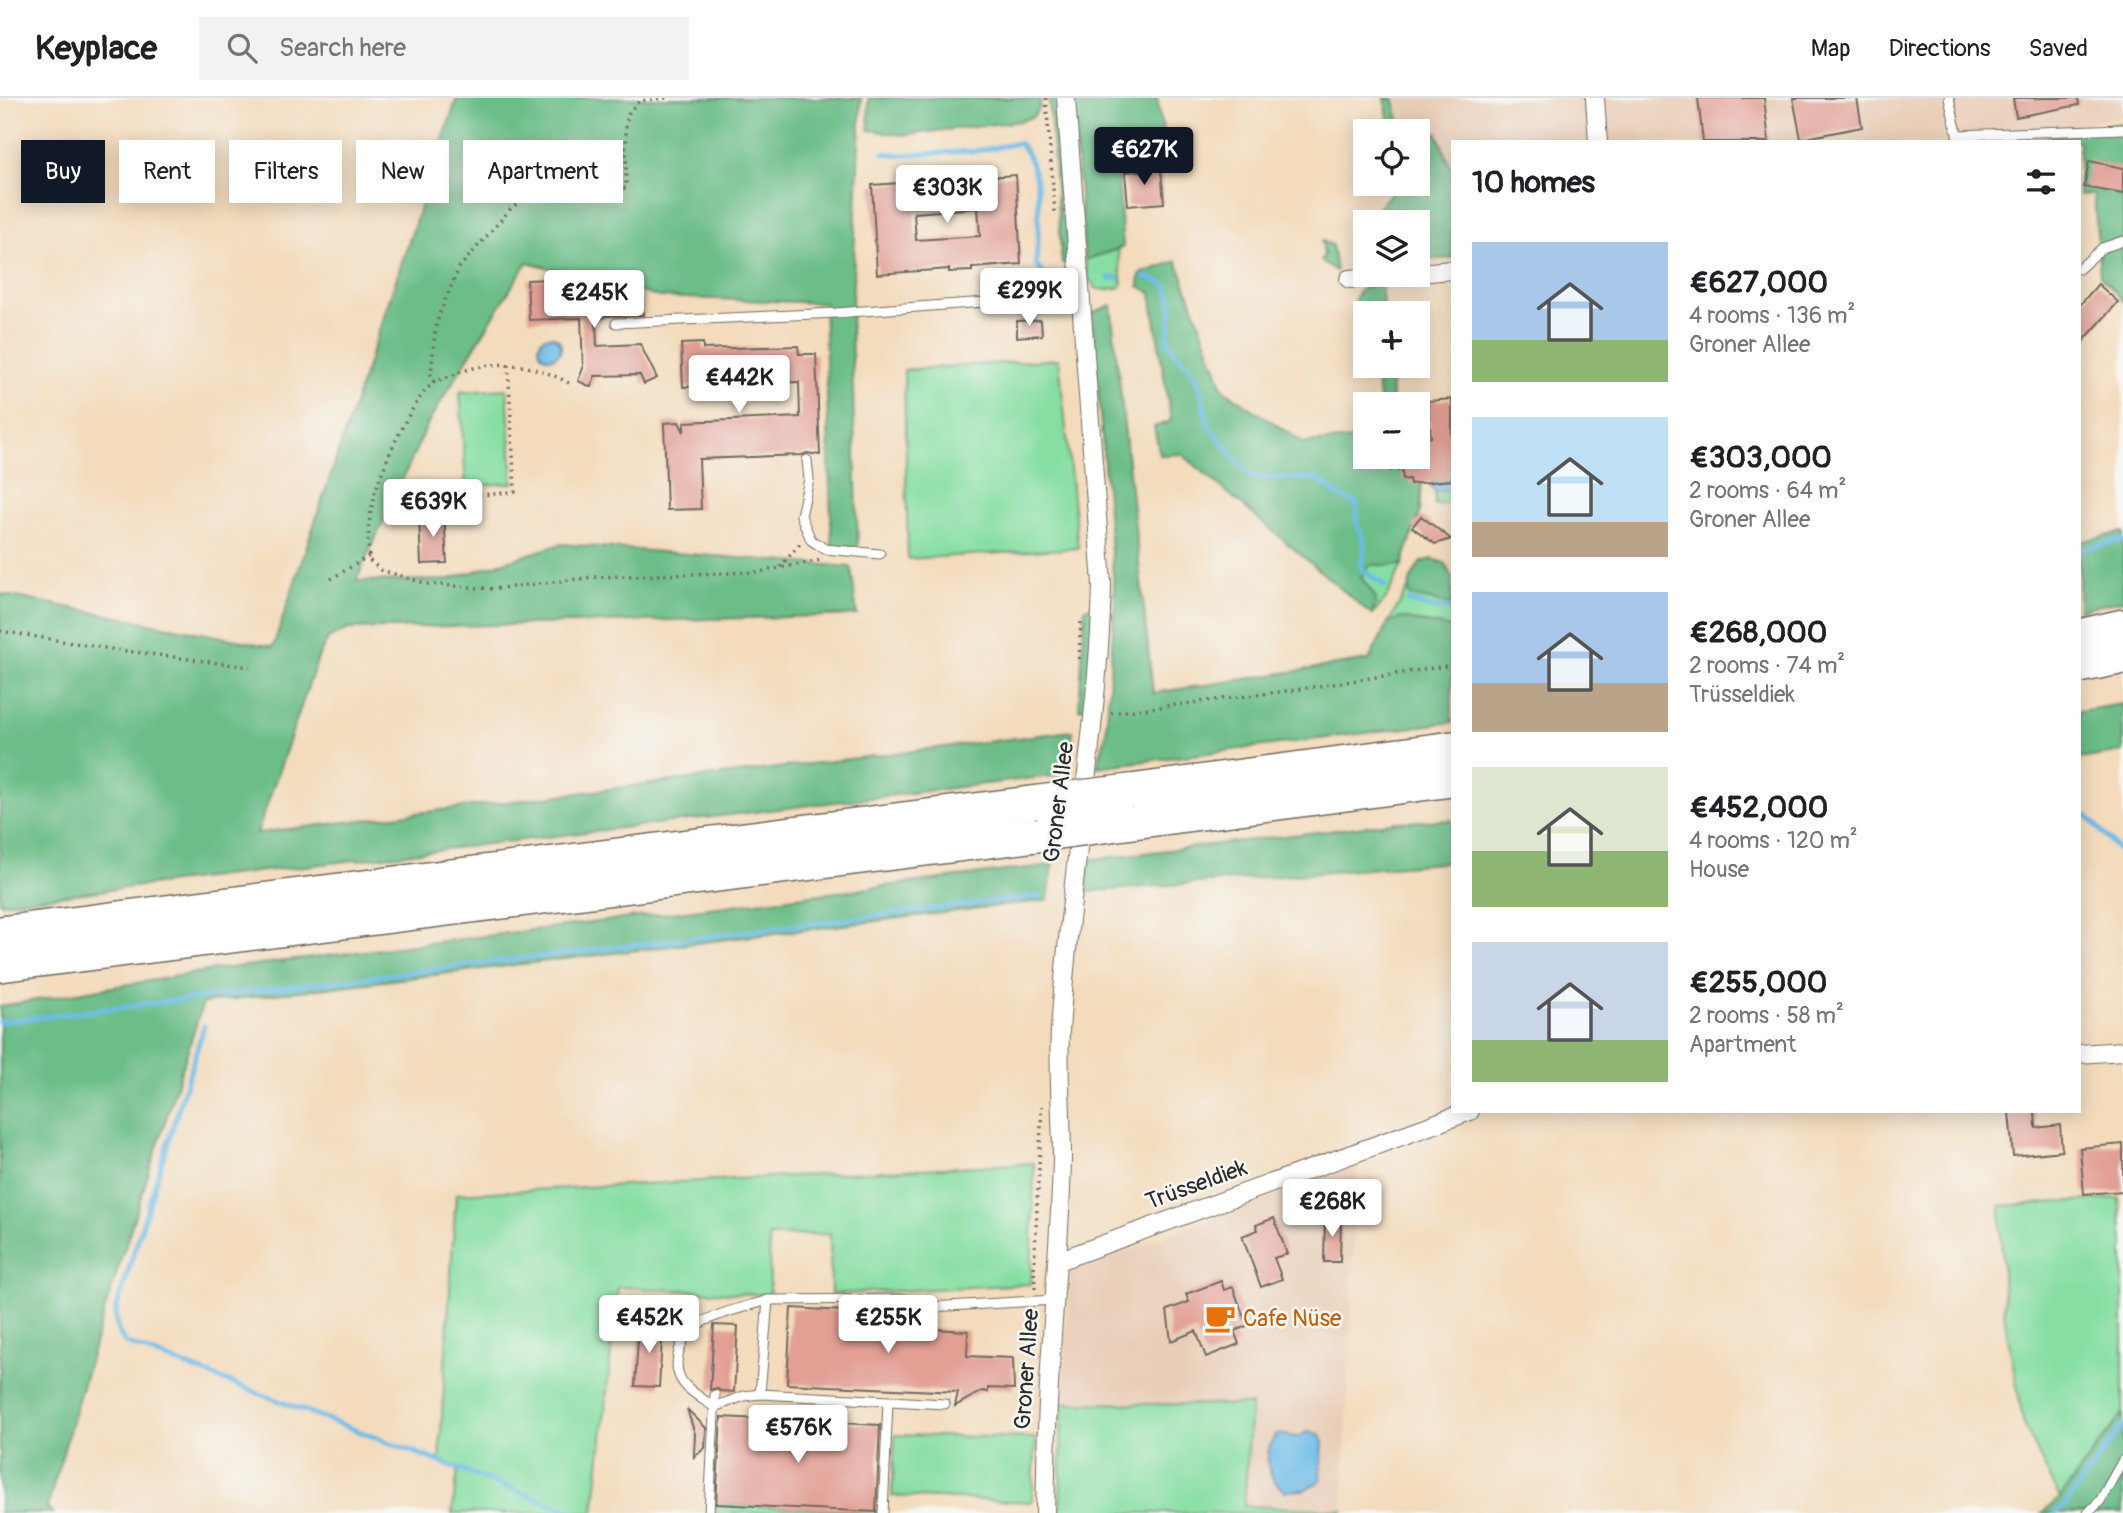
<!DOCTYPE html>
<html lang="en">
<head>
<meta charset="utf-8">
<style>
  :root { --surface:#fff; --page:#f2f2f2; --text:#202124; --muted:#757577; --line:#e0e0e0; --accent:#111827 }
  body { margin:0; font-family:Pangolin,sans-serif; background:var(--page); color:var(--text); height:100vh; display:flex; flex-direction:column; font-size:26px; white-space:nowrap }
  * { box-sizing:border-box; margin:0 }
  p { font-size:23px; color:var(--muted) }
  .icon { flex:none; width:38px; height:38px; fill:none; stroke:currentColor; stroke-width:2; stroke-linecap:round; stroke-linejoin:round }
  .map { position:relative; flex:1; overflow:hidden }
  .panel { position:absolute; left:1451px; top:42px; width:630px; height:973px; display:flex; flex-direction:column; background:var(--surface); border-radius:0px; box-shadow:0 4px 18px #0003 }
  .panel>* { flex:none }
  .banner { position:absolute; left:21px; top:42px; width:665px; height:63px; display:flex; gap:14px }
  .controls { position:absolute; left:1353px; top:21px; display:grid; gap:14px }
  .controls a { display:grid; place-items:center; width:77px; height:77px; border-radius:0px; background:var(--surface); box-shadow:0 4px 18px #0003; font-size:35px }
  .price { position:absolute; translate:-50% -60px; padding:0 16px; border-radius:7px; background:#fff; color:#222; font-size:23px; line-height:46px; filter:drop-shadow(0 2px 4px #0008) }
  .price::after { content:''; position:absolute; left:50%; top:42px; width:21px; height:16px; margin-left:-10px; background:inherit; clip-path:polygon(0 0,100% 0,50% 100%) }
  .price.on { background:var(--accent); color:#fff }
  ul { padding:0; list-style:none }
  li { display:flex; align-items:center; gap:21px; height:175px; padding:0 21px }
  li span { display:grid; place-items:center; flex:none; width:196px; height:140px; border-radius:0px; color:#555 }
  li>.icon { margin-inline-start:auto }
  span .icon { width:84px; height:84px; fill:#fffc; stroke-width:1 }
  li b { font-size:30px }
  h2 { display:flex; justify-content:space-between; align-items:center; height:84px; padding:0 21px; font-size:30px }
  .tag { padding:0 24px; border-radius:0px; background:var(--surface); box-shadow:0 4px 18px #0003; font-size:24px; line-height:63px }
  .tag.on { background:var(--accent); color:#fff }
  header { display:flex; align-items:center; gap:42px; box-sizing:border-box; height:98px; padding:0 35px; background:var(--surface); border-bottom:2px solid var(--line) }
  header strong { font-size:33px }
  nav { display:flex; gap:38px; margin-inline-start:auto; font-size:24px }
  .search { width:490px; height:63px; background:var(--page); display:flex; align-items:center; gap:18px; box-sizing:border-box; padding:0 24px; border-radius:0px; color:var(--muted); font-size:26px }
  .map>svg:first-child { display:block }
  .built { fill:#e9ceb7 }
  .green { fill:#86dea2; stroke:#588466; stroke-width:2 }
  .forest { fill:#6cbd88; stroke:#4c745a; stroke-width:2 }
  .water { fill:#6cbbe7; stroke:#4c7389; stroke-width:2 }
  .lines { fill:none; stroke-linecap:round; stroke-linejoin:round }
  .stream { stroke:#6cbbe7; stroke-width:5 }
  .building { fill:#e29f94; fill-rule:evenodd }
  .lane-casing { stroke:#71695e; stroke-width:11 }
  .street-casing { stroke:#71695e; stroke-width:20 }
  .highway-casing { stroke:#71695e; stroke-width:36 }
  .path { stroke:#71695e; stroke-width:3.5; stroke-dasharray:2 5; stroke-linecap:butt }
  .lane { stroke:#fff; stroke-width:9 }
  .street { stroke:#fff; stroke-width:18 }
  .highway { stroke:#fff; stroke-width:33 }
  .highway-bridge-casing { stroke:#71695e; stroke-width:36; stroke-linecap:butt }
  .highway-bridge { stroke:#fff; stroke-width:33 }
  .labels { text-anchor:middle; stroke-width:5; stroke-linejoin:round; paint-order:stroke }
  .street-label { font-size:23px; fill:#2b2b2b; stroke:#f6f6f2 }
  .food-label { font-size:23px; fill:#c56008; stroke:#f6f6f2; text-anchor:start }
</style>
</head>
<body>
<header>
<strong>Keyplace</strong>
<div class="search"><svg class="icon" aria-label="search" viewBox="0 0 24 24"><circle cx="10" cy="10" r="6"/><path d="M15 15l6 6"/></svg>Search here</div>
<nav><a>Map</a><a>Directions</a><a>Saved</a></nav>
</header>
<div class="map">
<svg width="2123" height="1415" viewBox="0 0 2123 1415">
  <rect width="100%" height="100%" fill="#f6f6f2"/>
  <filter id="ink" filterUnits="userSpaceOnUse"><feTurbulence type="fractalNoise" baseFrequency=".0143" numOctaves="2"/><feDisplacementMap in="SourceGraphic" scale="14" xChannelSelector="R" yChannelSelector="G"/><feConvolveMatrix kernelMatrix="1 2 1 2 8 2 1 2 1" color-interpolation-filters="sRGB"/></filter>
  <filter id="wash" filterUnits="userSpaceOnUse"><feTurbulence type="fractalNoise" baseFrequency=".00686" numOctaves="4" result="noise"/><feDisplacementMap in="SourceGraphic" scale="28" xChannelSelector="R" yChannelSelector="G"/><feGaussianBlur stdDeviation="1.57" result="paint"/><feColorMatrix in="noise" values="0 0 0 0 0 0 0 0 0 0 0 0 0 0 0 0 0 1.4 0 .05"/><feComposite in="paint" operator="in"/></filter>
  <g filter="url(#wash)">
    <rect width="100%" height="100%" fill="#f3dbbc"/>
    <g class="built">
      <path d="M1393,0h730v18l-127,26h-544v25l-15,-33 -19,3v-6h-16z"/>
      <path d="M1357,1067l-14,345 -99,-4 6,-101 -188,-2 8,-132z"/>
    </g>
    <g class="green">
      <path d="M1118,151l4,35 -3,4 -16,2 -8,-2 -7,-11 -3,-17z"/>
      <path d="M1059,261l19,189 -170,11 -4,-189z"/>
      <path d="M507,291l6,94 -47,3 -6,-94z"/>
      <path d="M1435,393h17v12l-17,2z"/>
      <path d="M1370,467h32l-16,34 -14,16 4,-17 -16,-21z"/>
      <path d="M1408,491l2,7 42,9v23l-51,-10 -13,5z"/>
      <path d="M1034,1065l-3,121 -200,10 -1,-60 -61,2 1,59 -152,-8 -24,226h-142l6,-43 -19,-8 17,-268z"/>
      <path d="M2119,1100l4,43v172l-63,85 -36,-73 -19,-104 -5,-115z"/>
      <path d="M1062,1305l189,2 -7,101 99,4v3h-283z"/>
      <path d="M895,1337l141,3 -4,64 -140,-6z"/>
      <path d="M715,1406l163,8 -163,1z"/>
    </g>
    <g class="forest">
      <path d="M457,0h404l-10,228 7,221 -26,1 -8,-245 -165,-6 -132,-35 -98,159 -73,160 91,-1 114,-36 290,23 6,48 -508,14 -20,9 -10,17 -62,178 816,-102 -5,43 -1068,129v-309l273,53z"/>
      <path d="M868,0h172v9l-7,10 -13,4 -117,14 -34,-5z"/>
      <path d="M1049,0h10l12,163 -9,2z"/>
      <path d="M1072,0h85l10,58 -50,6 6,85 -38,13z"/>
      <path d="M1385,0h8l9,33h-12z"/>
      <path d="M2123,25v178l-23,-26 -6,-81 -15,1v-53h-57z"/>
      <path d="M1437,35l15,37v88l-34,2v-38h-52l26,-30 1,-8h25v-47z"/>
      <path d="M1365,125v40l-8,1 -5,-6 -3,-16z"/>
      <path d="M1322,143l10,4 4,26 -15,-10 3,-7z"/>
      <path d="M1177,163l47,129 80,53 61,-5v19h53v-30l3,11 2,22 10,-1 -11,23 -2,30 -18,53h-32l-9,12 15,21 -4,17 -190,-161 -22,1 -6,-28 17,-6 -20,-128 -12,-7 1,-12z"/>
      <path d="M1379,186l2,2 3,27h-19v2l-11,2c0,-22 2,-30 25,-33z"/>
      <path d="M1111,207l42,388 216,-33 19,-37 13,-5 51,10v94l-355,45 9,-33 9,-134 -23,-287z"/>
      <path d="M1390,277l3,29h-13l-4,-27z"/>
      <path d="M2123,434v68l-44,10v-68z"/>
      <path d="M1432,461l13,4 7,15v27l-42,-9c-4,-12 4,-23 11,-34z"/>
      <path d="M1096,508l-8,101 -9,2 6,-101z"/>
      <path d="M2123,606v48l-44,7v-48z"/>
      <path d="M1452,722v42l-365,30 1,-32 310,-38z"/>
      <path d="M1053,767l-5,35 -845,103 -106,331 -50,174 5,5h-52v-507l213,-36z"/>
      <path d="M2123,1315v100h-81l18,-15z"/>
    </g>
    <g class="water">
      <circle cx="550" cy="249" r="11"/>
      <path d="M1452,382v11h-17l-5,-5 5,-5z"/>
      <path d="M1307,1334l12,2 4,8 -3,39 -16,9 -19,1c-19,-13 -23,-39 -8,-57l21,3z"/>
    </g>
    <g class="lines">
      <g class="stream">
        <path d="M884,55l16,2 76,-4 43,-8c26,26 20,87 17,121l7,10 10,4"/>
        <path d="M1145,178l22,9 5,23 -5,34 22,24 10,17 9,42 43,52 66,2 21,16 19,9v19l8,22 -4,24 24,17"/>
        <path d="M1109,180h8"/>
        <path d="M2079,452l44,-10"/>
        <path d="M1409,503l22,7 21,1"/>
        <path d="M2079,709l44,48"/>
        <path d="M0,924l1041,-126"/>
        <path d="M204,928l-88,284c-1,15 1,22 10,33l449,170"/>
        <path d="M2056,1415l8,-6 59,-82"/>
      </g>
    </g>
    <g id="blocks">
      <g class="building">
        <path d="M1698,0h66l5,44h-66z"/>
        <path d="M1793,0h64l5,29 -61,12z"/>
        <path d="M2013,0h65l1,7 -63,12z"/>
        <path d="M2089,63l34,7v26l-39,-7z"/>
        <path d="M1161,71l3,34 -36,3 -3,-34z"/>
        <path d="M1016,77l5,89 -49,4v3l-23,1v-3l-72,5 -5,-89zM978,110l2,28 -64,4 -2,-27z"/>
        <path d="M550,181l1,20 29,-1v-4l18,-1 1,5 44,-1v18l-37,1 -10,6 1,24 43,-2 17,34 -13,6 -4,-9 -45,1 -4,11 -13,-6 5,-13 -2,-50 -52,2 -2,-40z"/>
        <path d="M2098,186l20,18 -39,44v-40z"/>
        <path d="M1041,222l1,15 -25,2v-16z"/>
        <path d="M703,245v6l95,-3 1,8h17l4,101 -13,-2 -5,2 -103,4 2,50 -34,1 -3,-87 15,-1 5,10v-10l116,-5 -1,-35 -116,5 -2,-43z"/>
        <path d="M1452,301v81l-42,4 -1,-5 -6,1 -2,-16 23,-2 -3,-24 10,-1 -3,-36z"/>
        <path d="M444,416l3,49 -26,1 -2,-48z"/>
        <path d="M1421,418l30,23 -16,5 -23,-17z"/>
        <path d="M2035,1013l1,17 24,-3 2,26 -49,5 -4,-44z"/>
        <path d="M2123,1046v47l-39,3 -4,-46z"/>
        <path d="M1325,1119h16l-1,45h-16z"/>
        <path d="M1274,1120l13,36 -13,4 8,21 -21,8 -19,-51 16,-6 -2,-5z"/>
        <path d="M1221,1183l3,9 9,-3 14,39 -13,5 5,13 -33,13 -10,-26 -25,10 -4,-31 22,-8 -3,-8z"/>
        <path d="M791,1210l125,7v13l52,3 -1,25 46,2 1,31 -26,-1v4l-6,-1 -27,15 3,-14 -171,-8z"/>
        <path d="M639,1225l24,1 -4,63 -24,-1z"/>
        <path d="M714,1227l24,1 -4,66 -13,-1 -5,-3 -6,2z"/>
        <path d="M687,1311l19,19 -1,20 -11,9 1,-23z"/>
        <path d="M721,1319l159,8 -4,87 -160,-8z"/>
      </g>
    </g>
  </g>
  <g filter="url(#ink)">
    <use href="#blocks" fill-opacity="0" stroke="#71695e" stroke-width="2"/>
    <g class="lines">
      <g class="lane-casing">
        <g id="lane">
          <path d="M1949,0l10,44"/>
          <path d="M1957,37l166,-6"/>
          <path d="M2079,171l23,-21 21,-7"/>
          <path d="M616,225l220,-10 244,-18"/>
          <path d="M807,362l2,19 -8,37 10,24 14,9 55,5"/>
          <path d="M768,1202c-22,7 -47,12 -68,23 -19,10 -31,42 -16,61 8,9 20,16 30,23l30,-11 16,-2 185,10"/>
          <path d="M760,1296l8,-94 137,-1 25,8 125,-7"/>
          <path d="M709,1415l6,-118"/>
          <path d="M883,1415l5,-111"/>
          <path d="M2088,1415l12,-12 23,-41"/>
        </g>
      </g>
      <g class="street-casing">
        <g id="street">
          <path d="M1595,0l3,44"/>
          <path d="M1418,175l34,-3"/>
          <path d="M1349,181l49,-4"/>
          <path d="M2079,956l44,-3"/>
          <path d="M1058,1163l412,-150"/>
          <path d="M1045,1415c1,-28 1,-56 2,-85 3,-90 13,-179 15,-269 0,-42 -4,-85 -2,-127 9,-150 38,-298 42,-448l-36,-486"/>
        </g>
      </g>
      <g class="highway-casing">
        <g id="highway">
          <path d="M2079,538l44,-10"/>
          <path d="M2079,568l44,-9"/>
          <path d="M1130,693l322,-43"/>
          <path d="M1126,725l326,-43"/>
          <path d="M0,835l1039,-131"/>
          <path d="M0,867l1037,-130"/>
        </g>
      </g>
      <g class="path">
        <path d="M1046,0l9,115"/>
        <path d="M1058,188l1,-20"/>
        <path d="M434,284l-3,-8 4,-42 4,-17 20,-47 53,-61 12,-8 13,-4 89,-7v-65l3,-11 10,-11 28,-3"/>
        <path d="M569,285c-37,-20 -75,-25 -114,-9 -6,3 -14,5 -20,8 -23,14 -59,97 -63,124 -4,18 -4,35 -3,54l12,10 47,14 66,5 100,-12 165,-5 62,-12"/>
        <path d="M1390,372h13"/>
        <path d="M448,408l10,-9 57,-5 -7,-129"/>
        <path d="M780,469l20,-23"/>
        <path d="M331,481l38,-23"/>
        <path d="M0,533l111,18 139,18"/>
        <path d="M1079,561l2,-38"/>
        <path d="M1111,615l184,-23 157,-25"/>
        <path d="M1035,1191l-1,-20 8,-163"/>
      </g>
      <use href="#lane" class="lane"/>
      <use href="#street" class="street"/>
      <use href="#highway" class="highway"/>
      <g class="highway-bridge-casing">
        <g id="highway-bridge">
          <path d="M1039,704l91,-11"/>
          <path d="M1037,737l89,-12"/>
        </g>
      </g>
      <use href="#highway-bridge" class="highway-bridge"/>
    </g>
  </g>
  <defs>
    <g id="cafe-bare" transform="scale(2.415)"><path d="M-5.5-4.5H6V0H3Q3 3.5 0 3.5H-2.5Q-5.5 3.5-5.5 0ZM3-3.2v2h1.7v-2ZM-6 4.5H4V6H-6Z" fill="#e8710a" stroke="#f6f6f2" stroke-width="2.5" paint-order="stroke"/></g>
  </defs>
  <g fill-rule="evenodd">
    <use href="#cafe-bare" x="1220" y="1220"/>
  </g>
  <g class="labels">
    <g class="street-label">
      <text transform="translate(1058 704) rotate(-83)" y="8">Groner Allee</text>
      <text transform="translate(1196 1086) rotate(-20)" y="8">Trüsseldiek</text>
      <text transform="translate(1026 1271) rotate(-86)" y="8">Groner Allee</text>
    </g>
    <g class="food-label">
      <text x="1243" y="1228">Cafe Nüse</text>
    </g>
  </g>
</svg>
<div class="controls">
<a><svg class="icon" aria-label="locate" viewBox="0 0 24 24"><circle cx="12" cy="12" r="6"/><path d="M12 2v4M12 18v4M2 12h4M18 12h4"/></svg></a>
<a><svg class="icon" aria-label="layers" viewBox="0 0 24 24"><path d="M12 4l9 5-9 5-9-5zM3 14l9 5 9-5"/></svg></a>
<a>+</a>
<a>−</a>
</div>
<b class="price on" style="left:1144px;top:89px">€627K</b>
<b class="price" style="left:947px;top:127px">€303K</b>
<b class="price" style="left:1029px;top:230px">€299K</b>
<b class="price" style="left:594px;top:232px">€245K</b>
<b class="price" style="left:739px;top:317px">€442K</b>
<b class="price" style="left:433px;top:441px">€639K</b>
<b class="price" style="left:1332px;top:1141px">€268K</b>
<b class="price" style="left:649px;top:1257px">€452K</b>
<b class="price" style="left:888px;top:1257px">€255K</b>
<b class="price" style="left:798px;top:1367px">€576K</b>
<div class="banner">
<a class="tag on">Buy</a>
<a class="tag">Rent</a>
<a class="tag">Filters</a>
<a class="tag">New</a>
<a class="tag">Apartment</a>
</div>
<section class="panel">
<h2>10 homes<svg class="icon" aria-label="filters" viewBox="0 0 24 24"><path d="M4 7h16M4 17h16"/><circle cx="9" cy="7" r="2"/><circle cx="15" cy="17" r="2"/></svg></h2>
<ul>
<li><span style="background:linear-gradient(#a9c7e8 70%,#8fb573 0)"><svg class="icon" aria-label="home" viewBox="0 0 24 24"><path d="M3 11l9-7 9 7M6 9v11h12V9"/></svg></span><div><b>€627,000</b><p>4 rooms · 136 m²</p><p>Groner Allee</p></div></li>
<li><span style="background:linear-gradient(#bfe0f5 75%,#b9a48a 0)"><svg class="icon" aria-label="home" viewBox="0 0 24 24"><path d="M3 11l9-7 9 7M6 9v11h12V9"/></svg></span><div><b>€303,000</b><p>2 rooms · 64 m²</p><p>Groner Allee</p></div></li>
<li><span style="background:linear-gradient(#a9c7e8 65%,#b9a48a 0)"><svg class="icon" aria-label="home" viewBox="0 0 24 24"><path d="M3 11l9-7 9 7M6 9v11h12V9"/></svg></span><div><b>€268,000</b><p>2 rooms · 74 m²</p><p>Trüsseldiek</p></div></li>
<li><span style="background:linear-gradient(#dfe7d0 60%,#8fb573 0)"><svg class="icon" aria-label="home" viewBox="0 0 24 24"><path d="M3 11l9-7 9 7M6 9v11h12V9"/></svg></span><div><b>€452,000</b><p>4 rooms · 120 m²</p><p>House</p></div></li>
<li><span style="background:linear-gradient(#c9d6e8 70%,#8fb573 0)"><svg class="icon" aria-label="home" viewBox="0 0 24 24"><path d="M3 11l9-7 9 7M6 9v11h12V9"/></svg></span><div><b>€255,000</b><p>2 rooms · 58 m²</p><p>Apartment</p></div></li>
</ul>
</section>
</div>
</body>
</html>
